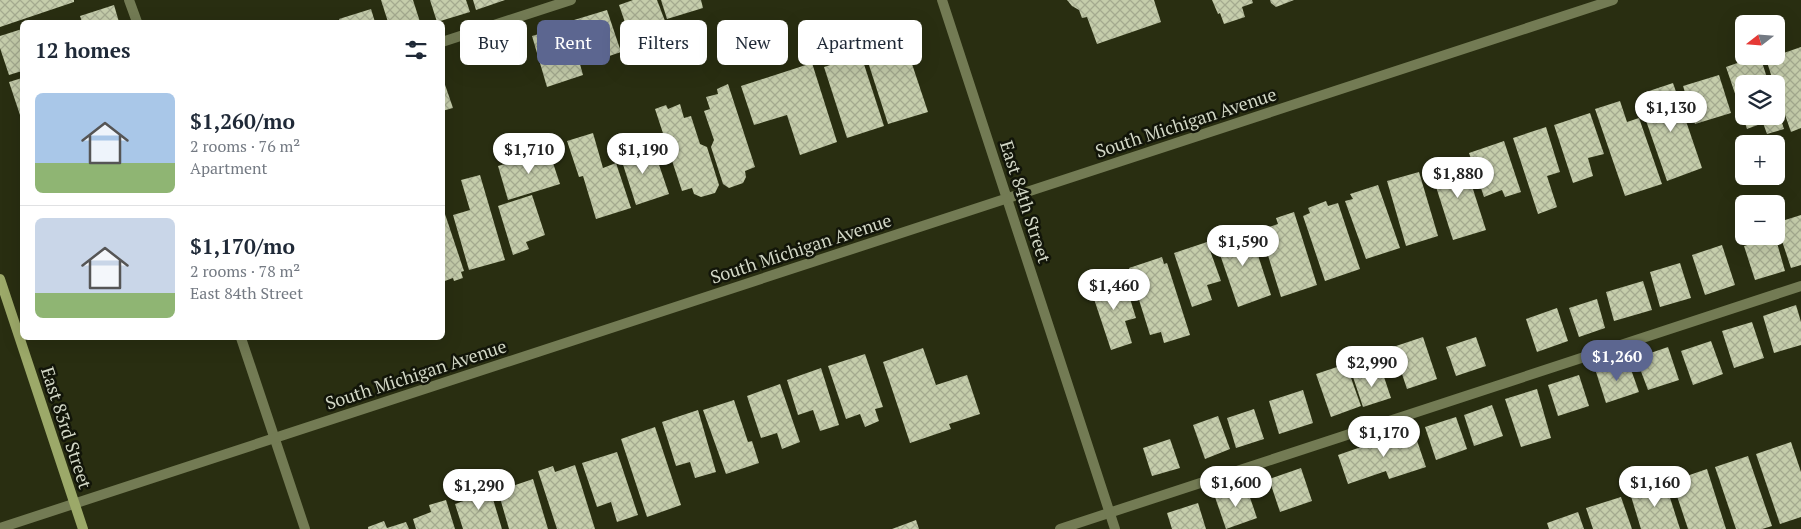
<!DOCTYPE html>
<html lang="en">
<head>
<meta charset="utf-8">
<style>
  :root { --surface:#fff; --page:#f6f6f7; --text:#1f2937; --muted:#747a83; --line:#e0e1e3; --accent:#5c6690 }
  body { margin:0; font-family:"PT Serif",serif; background:var(--page); color:var(--text); height:100vh; display:flex; flex-direction:column; font-size:19px; white-space:nowrap }
  * { box-sizing:border-box; margin:0 }
  p { font-size:16px; color:var(--muted) }
  .icon { flex:none; width:28px; height:28px; fill:none; stroke:currentColor; stroke-width:2; stroke-linecap:round; stroke-linejoin:round }
  .map { position:relative; flex:1; overflow:hidden }
  .drawer { position:absolute; left:20px; top:20px; width:425px; height:320px; display:flex; flex-direction:column; background:var(--surface); border-radius:8px; box-shadow:0 5px 20px #0002 }
  .drawer>* { flex:none }
  .guide { position:absolute; left:460px; top:20px; width:475px; height:45px; display:flex; gap:10px }
  .needle { width:32px; rotate:253deg }
  .tools { position:absolute; left:1735px; top:15px; display:grid; gap:10px }
  .tools a { display:grid; place-items:center; width:50px; height:50px; border-radius:8px; background:var(--surface); box-shadow:0 5px 20px #0002; font-size:25px }
  .price { position:absolute; translate:-50% -42px; padding:0 11px; border-radius:18px; background:#fff; color:#222; font-size:16px; line-height:32px; filter:drop-shadow(0 1px 2px #0008) }
  .price::after { content:''; position:absolute; left:50%; top:30px; width:15px; height:11px; margin-left:-8px; background:inherit; clip-path:polygon(0 0,100% 0,50% 100%) }
  .price.selected { background:var(--accent); color:#fff }
  ul { padding:0; list-style:none }
  li { display:flex; align-items:center; gap:15px; height:125px; padding:0 15px }
  li+li { border-top:1px solid var(--line) }
  li span { display:grid; place-items:center; flex:none; width:140px; height:100px; border-radius:8px; color:#555 }
  li>.icon { margin-inline-start:auto }
  span .icon { width:60px; height:60px; fill:#fffc; stroke-width:1 }
  li b { font-size:21px }
  h2 { display:flex; justify-content:space-between; align-items:center; height:60px; padding:0 15px; font-size:21px }
  .chip { padding:0 18px; border-radius:8px; background:var(--surface); box-shadow:0 5px 20px #0002; font-size:18px; line-height:45px }
  .chip.selected { background:var(--accent); color:#fff }
  .map>svg:first-child { display:block }
  .building { fill:url(#building-cross-hatch) }
  .lines { fill:none; stroke-linecap:round; stroke-linejoin:round }
  .lane { stroke:#737b54; stroke-width:10 }
  .street { stroke:#737b54; stroke-width:10 }
  .secondary { stroke:#9ca969; stroke-width:10 }
  .labels { text-anchor:middle; stroke-width:5; stroke-linejoin:round; paint-order:stroke }
  .street-label { font-size:18px; fill:#d2d7c6; stroke:#121509 }
</style>
</head>
<body>
<div class="map">
<svg width="1801" height="529" viewBox="0 0 1801 529">
  <defs>
    <pattern id="building-cross-hatch" width="8" height="8" patternUnits="userSpaceOnUse" patternTransform="scale(1.25)"><rect width="8" height="8" fill="#c5cdab"/><path d="M0 0l8 8M0 8l8-8" fill="none" stroke="#a4aa8f"/></pattern>
  </defs>
  <rect width="100%" height="100%" fill="#292e11"/>
  <g class="building">
    <path d="M0,0h74v2l-74,25z"/>
    <path d="M381,0h32l7,22h-32z"/>
    <path d="M430,0h36l4,12 -33,10z"/>
    <path d="M473,0h32l-29,10z"/>
    <path d="M633,0h24l8,21 -36,13 -10,-29z"/>
    <path d="M661,0h40l2,8 -36,11z"/>
    <path d="M1067,0h87l7,22 -64,22 -10,-27 -5,1 -3,-8 -7,-4z"/>
    <path d="M1212,0h40l1,3 -11,4 3,10 -21,7 -4,-11 -2,1z"/>
    <path d="M1270,0h24l-18,7 -5,-4z"/>
    <path d="M114,5l5,17h-37l-2,-6z"/>
    <path d="M371,9l4,13h-35l-1,-3z"/>
    <path d="M607,10l14,42 -32,11 -15,-43z"/>
    <path d="M569,25l14,50 -36,12 -15,-51z"/>
    <path d="M22,29v42l-13,4 -9,-27v-12z"/>
    <path d="M1801,47v81l-10,4 -15,-43v-5h-2l-8,-25z"/>
    <path d="M907,49l21,63 -40,12 -20,-62z"/>
    <path d="M861,55l23,71 -37,12 -23,-71z"/>
    <path d="M1761,59l8,25h-25v32h32l1,-9 7,22 -17,5 -4,-11 -16,6 -21,-62 17,-6 1,4z"/>
    <path d="M812,63l25,79 -37,13 -13,-40 -33,10 -13,-39z"/>
    <path d="M1719,75l12,38 -36,11 -12,-38z"/>
    <path d="M442,76l11,32 -11,3z"/>
    <path d="M22,78v43l-13,-39z"/>
    <path d="M1673,83l29,85 -35,13 -24,-69 9,-3 -6,-17z"/>
    <path d="M728,84l27,83 -10,4 1,6 -3,6 -14,5 -6,-4 -12,-37 3,-7 -10,-29 6,-2 -4,-12 12,-3 -1,-5z"/>
    <path d="M1620,101l7,21 12,-4 23,66 -37,12 -30,-87z"/>
    <path d="M680,104l4,14 7,-2 9,28 7,3 12,38 -4,8 -14,4 -7,-3 -2,-6 -10,3 -27,-82 11,-4 2,4z"/>
    <path d="M1590,113l14,41 -16,4 5,18 -20,7 -19,-58z"/>
    <path d="M1546,127l14,45 -13,4 10,31 -19,7 -25,-76z"/>
    <path d="M593,133l10,35 13,-5 15,45 -35,11 -13,-43 -4,1 -12,-36z"/>
    <path d="M1504,141l17,51 -16,5 -3,-7 -18,7 -15,-44z"/>
    <path d="M637,143l6,17 13,-4 13,38 -33,11 -18,-56z"/>
    <path d="M549,151l11,33 -52,16 -10,-34z"/>
    <path d="M1463,158l23,72 -33,10 -23,-72z"/>
    <path d="M1419,172l19,64 -32,10 -19,-65z"/>
    <path d="M480,175l25,85 -36,10 -16,-55 17,-5 -9,-30z"/>
    <path d="M1378,185l22,63 -34,11 -21,-58 8,-2 -3,-5z"/>
    <path d="M532,195l13,40 -19,7 3,7 -16,6 -15,-49z"/>
    <path d="M1326,201l2,5 10,-3 22,66 -35,12 -22,-65 7,-3 -2,-5z"/>
    <path d="M443,208l21,63 -3,1 2,6 -9,3 -1,-3 -11,4z"/>
    <path d="M1294,212l23,73 -36,12 -21,-67 18,-6 -2,-6z"/>
    <path d="M1801,215v50l-10,3 -15,-45z"/>
    <path d="M1249,228l22,67 -33,12 -23,-67z"/>
    <path d="M1775,236l10,35 -30,9 -11,-34z"/>
    <path d="M1207,242l14,39 -14,4 5,15 -20,7 -18,-54z"/>
    <path d="M1722,245l13,40 -30,10 -13,-40z"/>
    <path d="M1162,257l2,7 3,-1 23,72 -26,8 -3,-11 -11,3 -21,-67z"/>
    <path d="M1680,263l11,35 -31,9 -10,-35z"/>
    <path d="M1123,276l13,42 -11,3 7,22 -21,7 -21,-63z"/>
    <path d="M1643,281l9,29 -38,11 -8,-29z"/>
    <path d="M1597,299l8,29 -26,9 -10,-29z"/>
    <path d="M1796,305l5,17v23l-27,8 -11,-37z"/>
    <path d="M1557,308l11,33 -31,11 -11,-33z"/>
    <path d="M1752,322l12,36 -30,10 -12,-37z"/>
    <path d="M1423,337l14,42 -30,10 -14,-42z"/>
    <path d="M1476,337l10,29 -30,10 -10,-29z"/>
    <path d="M1711,341l12,33 -30,11 -12,-34z"/>
    <path d="M1668,347l11,33 -31,10 -12,-32z"/>
    <path d="M923,348l13,37 31,-10 13,39 -31,10 2,5 -41,14 -27,-81z"/>
    <path d="M865,354l18,53 -8,2 4,12 -14,6 -5,-13 -14,5 -18,-53z"/>
    <path d="M1628,361l11,31 -33,11 -10,-31z"/>
    <path d="M1346,364l15,42 -30,11 -15,-43z"/>
    <path d="M821,368l18,57 -19,6 -7,-21 -15,5 -11,-35z"/>
    <path d="M1381,368l10,30 -28,9 -10,-30z"/>
    <path d="M1579,375l10,31 -31,10 -10,-31z"/>
    <path d="M780,384l20,58 -18,7 -5,-16 -16,5 -14,-42z"/>
    <path d="M1537,389l14,49 -30,9 -16,-48z"/>
    <path d="M1303,390l10,33 -34,11 -10,-33z"/>
    <path d="M734,400l14,42 4,-1 7,22 -33,11 -23,-64z"/>
    <path d="M1492,405l11,31 -29,10 -10,-31z"/>
    <path d="M1254,409l10,30 -28,9 -9,-30z"/>
    <path d="M698,410l18,62 -21,6 -5,-16 -14,4 -14,-44z"/>
    <path d="M1218,416l12,33 -25,10 -12,-34z"/>
    <path d="M1456,417l11,32 -31,11 -11,-33z"/>
    <path d="M655,427l26,78 -34,12 -26,-78z"/>
    <path d="M1413,429l13,38 -37,12 -3,-8 -38,13 -10,-29z"/>
    <path d="M1170,439l10,29 -28,8 -9,-28z"/>
    <path d="M1791,442l10,30v45l-21,7 -24,-70z"/>
    <path d="M617,452l21,63 -21,7 -6,-20 -14,5 -15,-44z"/>
    <path d="M1748,456l24,70 -10,3h-26l-21,-62z"/>
    <path d="M575,465l20,64h-38l-19,-58 15,-5 2,6z"/>
    <path d="M1301,468l11,33 -32,11 -11,-33z"/>
    <path d="M1707,469l19,60h-38l-16,-48z"/>
    <path d="M533,479l15,50h-39l-11,-38z"/>
    <path d="M1665,482l15,47h-39l-11,-36z"/>
    <path d="M489,486l13,43h-39l-8,-25 20,-7 -2,-6z"/>
    <path d="M1246,486l11,32 -31,11 -11,-32z"/>
    <path d="M1621,497l11,32h-39l-7,-21z"/>
    <path d="M446,500l9,29h-39l-3,-10 18,-7 -2,-7z"/>
    <path d="M1198,503l8,26h-34l-5,-16z"/>
    <path d="M1578,512l6,17h-35l-2,-6z"/>
    <path d="M916,520l3,9h-27z"/>
    <path d="M384,521l3,7 19,-6 3,7h-41v-2z"/>
  </g>
  <g class="lines">
    <g class="lane">
      <path d="M129,0l8,22"/>
      <path d="M442,42l129,-42"/>
      <path d="M241,338l64,191"/>
      <path d="M1060,529l741,-243"/>
    </g>
    <g class="street">
      <path d="M942,0l173,529"/>
      <path d="M0,528l1613,-528"/>
    </g>
    <path class="secondary" d="M0,279l83,250"/>
  </g>
  <g class="labels">
    <g class="street-label">
      <text transform="translate(1186 123) rotate(-18)" y="6">South Michigan Avenue</text>
      <text transform="translate(1025 202) rotate(72)" y="6">East 84th Street</text>
      <text transform="translate(801 249) rotate(-18)" y="6">South Michigan Avenue</text>
      <text transform="translate(416 375) rotate(-18)" y="6">South Michigan Avenue</text>
      <text transform="translate(66 428) rotate(72)" y="6">East 83rd Street</text>
    </g>
  </g>
</svg>
<div class="tools">
<a><svg class="needle" viewBox="-14 -14 28 28"><path d="M0-13l5 13h-10z" fill="#e53935"/><path d="M0 13l5-13h-10z" fill="#747a83"/></svg></a>
<a><svg class="icon" aria-label="layers" viewBox="0 0 24 24"><path d="M12 4l9 5-9 5-9-5zM3 14l9 5 9-5"/></svg></a>
<a>+</a>
<a>−</a>
</div>
<b class="price" style="left:1671px;top:133px">$1,130</b>
<b class="price" style="left:529px;top:175px">$1,710</b>
<b class="price" style="left:643px;top:175px">$1,190</b>
<b class="price" style="left:1458px;top:199px">$1,880</b>
<b class="price" style="left:1243px;top:267px">$1,590</b>
<b class="price" style="left:1114px;top:311px">$1,460</b>
<b class="price selected" style="left:1617px;top:382px">$1,260</b>
<b class="price" style="left:1372px;top:388px">$2,990</b>
<b class="price" style="left:1384px;top:458px">$1,170</b>
<b class="price" style="left:1236px;top:508px">$1,600</b>
<b class="price" style="left:1655px;top:508px">$1,160</b>
<b class="price" style="left:479px;top:511px">$1,290</b>
<div class="guide">
<a class="chip">Buy</a>
<a class="chip selected">Rent</a>
<a class="chip">Filters</a>
<a class="chip">New</a>
<a class="chip">Apartment</a>
</div>
<section class="drawer">
<h2>12 homes<svg class="icon" aria-label="filters" viewBox="0 0 24 24"><path d="M4 7h16M4 17h16"/><circle cx="9" cy="7" r="2"/><circle cx="15" cy="17" r="2"/></svg></h2>
<ul>
<li><span style="background:linear-gradient(#a9c7e8 70%,#8fb573 0)"><svg class="icon" aria-label="home" viewBox="0 0 24 24"><path d="M3 11l9-7 9 7M6 9v11h12V9"/></svg></span><div><b>$1,260/mo</b><p>2 rooms · 76 m²</p><p>Apartment</p></div></li>
<li><span style="background:linear-gradient(#c9d6e8 75%,#8fb573 0)"><svg class="icon" aria-label="home" viewBox="0 0 24 24"><path d="M3 11l9-7 9 7M6 9v11h12V9"/></svg></span><div><b>$1,170/mo</b><p>2 rooms · 78 m²</p><p>East 84th Street</p></div></li>
</ul>
</section>
</div>
</body>
</html>
